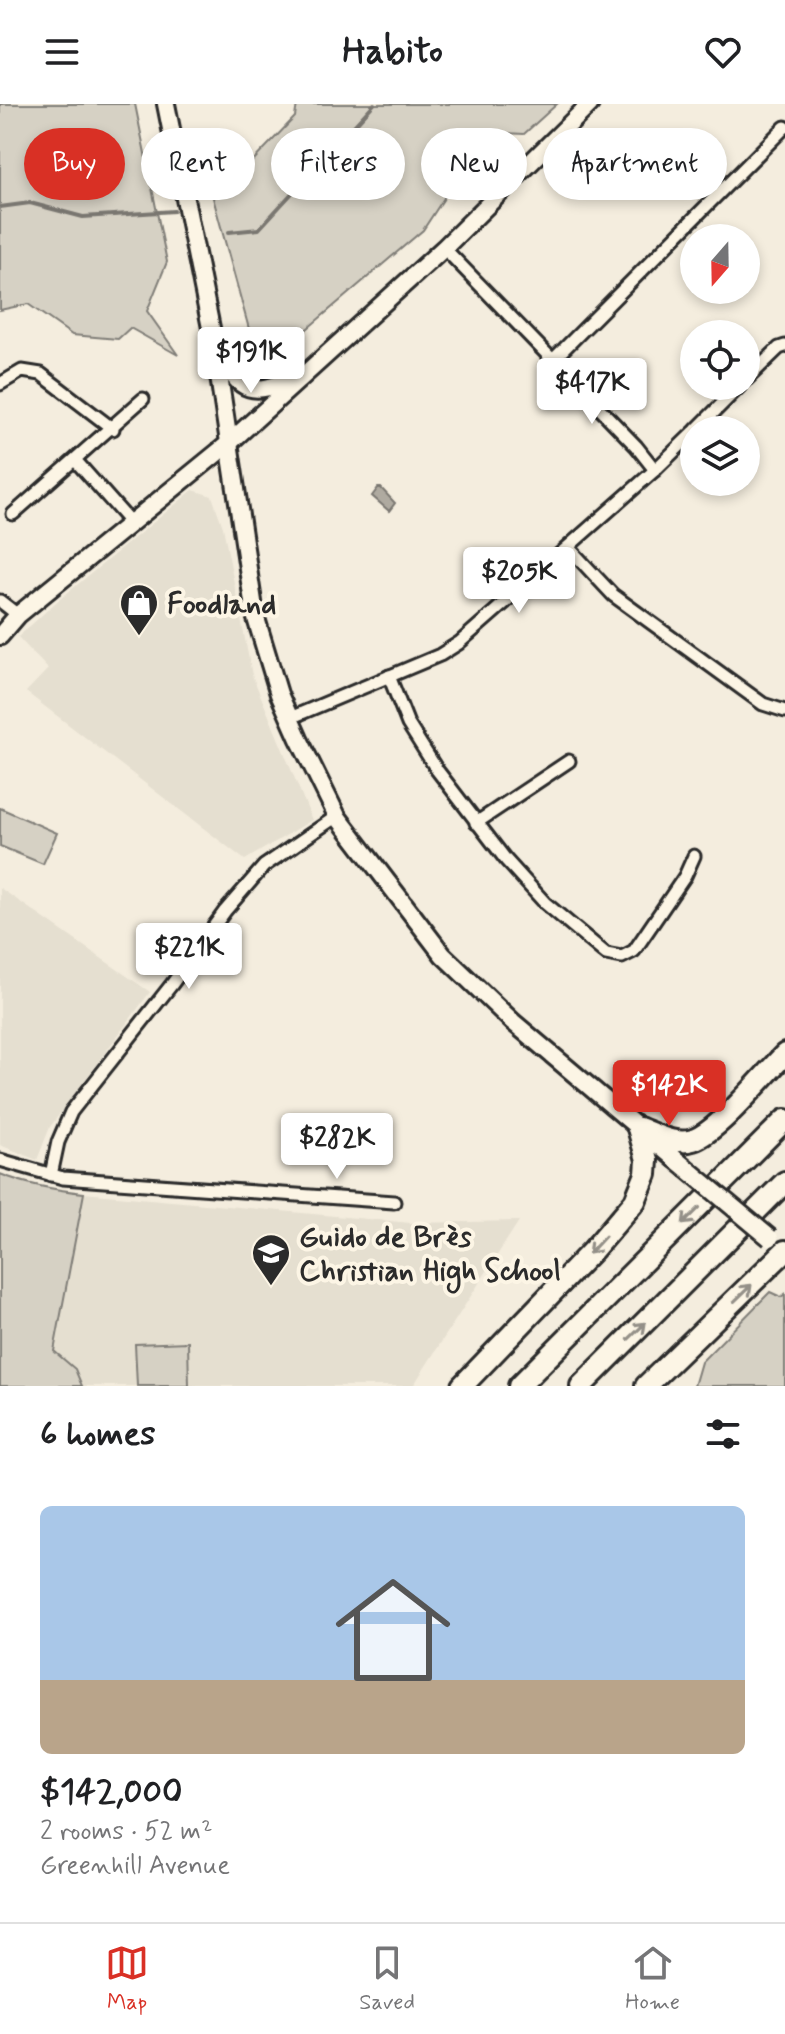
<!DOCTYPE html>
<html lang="en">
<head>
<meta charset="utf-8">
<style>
  :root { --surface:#fff; --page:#f6f6f6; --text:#202124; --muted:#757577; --line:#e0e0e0; --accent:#d93025 }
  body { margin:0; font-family:Mynerve,sans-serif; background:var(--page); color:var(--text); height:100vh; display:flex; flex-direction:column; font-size:30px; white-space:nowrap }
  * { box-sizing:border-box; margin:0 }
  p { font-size:26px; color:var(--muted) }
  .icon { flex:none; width:44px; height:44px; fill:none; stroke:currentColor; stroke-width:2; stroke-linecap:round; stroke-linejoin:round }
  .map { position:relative; height:1282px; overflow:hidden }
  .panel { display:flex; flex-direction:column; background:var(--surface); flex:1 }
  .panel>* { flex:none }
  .hud { position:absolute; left:24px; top:24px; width:738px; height:72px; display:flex; gap:16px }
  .needle { width:52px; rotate:200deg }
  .controls { position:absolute; left:680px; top:120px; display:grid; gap:16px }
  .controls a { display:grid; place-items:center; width:80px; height:80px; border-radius:50%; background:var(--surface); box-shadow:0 4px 12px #0003; font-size:40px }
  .price { position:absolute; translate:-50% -68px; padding:0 18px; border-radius:8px; background:#fff; color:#222; font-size:26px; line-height:52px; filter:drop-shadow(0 2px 4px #0008) }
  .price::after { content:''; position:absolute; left:50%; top:48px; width:24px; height:18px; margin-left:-12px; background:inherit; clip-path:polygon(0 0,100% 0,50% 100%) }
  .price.active { background:var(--accent); color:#fff }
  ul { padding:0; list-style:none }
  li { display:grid; align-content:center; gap:16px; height:424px; padding:0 40px }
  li+li { border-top:2px solid var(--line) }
  li span { display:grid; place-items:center; height:248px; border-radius:12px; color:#555 }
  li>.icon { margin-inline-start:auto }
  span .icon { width:144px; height:144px; fill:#fffc; stroke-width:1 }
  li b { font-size:34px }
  h2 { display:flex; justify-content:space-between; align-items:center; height:96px; padding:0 40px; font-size:34px }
  .chip { padding:0 28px; border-radius:36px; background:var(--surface); box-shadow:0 4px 12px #0003; font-size:28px; line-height:72px }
  .chip.active { background:var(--accent); color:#fff }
  header { display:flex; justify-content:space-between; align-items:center; height:104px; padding:0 40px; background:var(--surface); font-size:36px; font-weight:700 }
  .menu { display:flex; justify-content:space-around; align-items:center; height:112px; border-top:2px solid var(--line); background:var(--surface); font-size:22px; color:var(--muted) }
  .menu a { display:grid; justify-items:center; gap:4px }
  .menu .active { color:var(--accent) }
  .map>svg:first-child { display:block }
  .built { fill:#e5dfd0 }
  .green { fill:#d6d1c4; stroke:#807e78; stroke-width:2 }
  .water { fill:#afaaa0; stroke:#7a7771; stroke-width:2 }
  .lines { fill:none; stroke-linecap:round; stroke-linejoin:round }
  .stream { stroke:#7a7771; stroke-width:4 }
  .street-casing { stroke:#2b2b2b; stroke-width:17 }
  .secondary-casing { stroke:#2b2b2b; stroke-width:22 }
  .highway-casing { stroke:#2b2b2b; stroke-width:26 }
  .street { stroke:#fcf5e5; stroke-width:11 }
  .secondary { stroke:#fcf5e5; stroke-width:16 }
  .highway { stroke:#fcf5e5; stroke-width:20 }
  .secondary-bridge-casing { stroke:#2b2b2b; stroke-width:22; stroke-linecap:butt }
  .secondary-bridge { stroke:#fcf5e5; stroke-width:16 }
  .oneway { stroke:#949088 }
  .labels { text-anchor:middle; stroke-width:8; stroke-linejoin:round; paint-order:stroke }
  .poi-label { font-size:30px; font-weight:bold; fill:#2b2b2b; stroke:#fcf5e5; text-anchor:start }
</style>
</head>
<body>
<header><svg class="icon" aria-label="menu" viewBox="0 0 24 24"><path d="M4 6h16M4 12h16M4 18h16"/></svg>Habito<svg class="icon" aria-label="heart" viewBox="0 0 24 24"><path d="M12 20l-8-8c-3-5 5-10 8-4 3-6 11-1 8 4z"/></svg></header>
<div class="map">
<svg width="785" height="1282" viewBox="0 0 785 1282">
  <rect width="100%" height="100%" fill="#f4edde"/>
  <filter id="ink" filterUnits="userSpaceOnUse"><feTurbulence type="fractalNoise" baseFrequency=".0125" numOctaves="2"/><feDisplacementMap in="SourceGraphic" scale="16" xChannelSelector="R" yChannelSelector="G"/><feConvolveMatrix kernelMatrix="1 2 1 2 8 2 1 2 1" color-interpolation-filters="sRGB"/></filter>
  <g filter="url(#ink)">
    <g class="built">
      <path d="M193,386l19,6 11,31 29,148 60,145 -67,40 -219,-168 22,-23 -30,-32 37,-34z"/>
      <path d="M0,784l150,104 -100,135 -13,33 -37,-15z"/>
      <path d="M84,1089l327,30 108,-2 -106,165h-331l-7,-17 -21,-18z"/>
    </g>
    <g class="green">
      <path d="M0,0h135l32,158 -20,49 31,44 -48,-27 -12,11 -46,-4 -44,-31 -28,6z"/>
      <path d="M297,0h260l-33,30 -19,-1 -18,7 -31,25 -12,33 -21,32 -163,139 -59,-215 44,15 50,-52z"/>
      <path d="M0,704l57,25 -14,31 -43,-18z"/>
      <path d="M0,1070c28,11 54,16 84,19l-30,158 21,18 7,17h-82z"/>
      <path d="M770,1188l11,5 4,-3v92h-91l7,-24z"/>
      <path d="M188,1238l1,44h-52l-2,-42z"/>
    </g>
    <path class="water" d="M378,384h3l14,15 -6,8 -17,-15z"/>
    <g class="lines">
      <g class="stream">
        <path d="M0,103l30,-4 53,14 91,-6"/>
        <path d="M229,128l30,-3 115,-125"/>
      </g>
      <g class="street-casing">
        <g id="street">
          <path d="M444,144l192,198 19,24"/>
          <path d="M552,257l233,-234"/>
          <path d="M746,276l33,-32 6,-2"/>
          <path d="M0,280l22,-13 19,3 72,55"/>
          <path d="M696,326l44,-44"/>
          <path d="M75,356l55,62"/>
          <path d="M13,410l130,-115"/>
          <path d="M569,444l44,47 150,109 22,7"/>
          <path d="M0,497l18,14"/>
          <path d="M389,572l19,48 29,46 69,90 39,43 61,51 16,3 12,-6 51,-75 9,-20"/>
          <path d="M290,614l150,-63 19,-12 196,-173 39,-38"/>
          <path d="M476,719l93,-62"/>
          <path d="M0,1056l63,18 331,24"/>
          <path d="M51,1071l7,-33 13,-30 101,-128 53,-73 39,-45 73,-50"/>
        </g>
      </g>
      <g class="secondary-casing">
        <g id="secondary">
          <path d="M166,0l48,239 41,272 24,79 20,45 38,77 106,139 70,67 161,136"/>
          <path d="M220,250c21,40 32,41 73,25"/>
          <path d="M0,532l18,-21 210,-171 216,-196 146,-144"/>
        </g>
      </g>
      <g class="highway-casing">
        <g id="highway">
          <path d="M638,1024c17,6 37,18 55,12 26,-9 71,-65 92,-86"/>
          <path d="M462,1282l131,-136 42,-49 11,-27 1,-14 -9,-32"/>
          <path d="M519,1282l266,-266"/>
          <path d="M581,1282l204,-204"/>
          <path d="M646,1282l139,-135"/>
        </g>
      </g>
      <use href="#street" class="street"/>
      <use href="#secondary" class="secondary"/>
      <use href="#highway" class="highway"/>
      <g class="secondary-bridge-casing">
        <path id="secondary-bridge" d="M674,1054l96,80"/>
      </g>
      <use href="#secondary-bridge" class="secondary-bridge"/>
    </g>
    <defs><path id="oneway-shaft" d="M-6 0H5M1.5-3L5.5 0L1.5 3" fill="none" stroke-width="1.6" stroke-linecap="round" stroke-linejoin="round" transform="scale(2)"/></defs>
    <g class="oneway">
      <use href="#oneway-shaft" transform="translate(691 1112) rotate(135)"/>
      <use href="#oneway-shaft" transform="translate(597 1141) rotate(133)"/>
      <use href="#oneway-shaft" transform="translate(743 1189) rotate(-44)"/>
      <use href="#oneway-shaft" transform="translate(637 1227) rotate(-44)"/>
    </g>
  </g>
  <defs>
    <g id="shop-pin" transform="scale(2)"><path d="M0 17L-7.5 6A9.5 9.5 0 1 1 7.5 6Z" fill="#2b2b2b" stroke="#fcf5e5"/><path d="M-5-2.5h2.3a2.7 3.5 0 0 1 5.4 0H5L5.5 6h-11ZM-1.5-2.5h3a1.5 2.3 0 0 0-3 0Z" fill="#fff"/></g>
    <g id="school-pin" transform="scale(2)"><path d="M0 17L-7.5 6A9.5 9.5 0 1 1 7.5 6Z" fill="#2b2b2b" stroke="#fcf5e5"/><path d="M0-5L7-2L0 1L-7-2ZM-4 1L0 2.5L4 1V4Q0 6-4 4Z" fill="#fff"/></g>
  </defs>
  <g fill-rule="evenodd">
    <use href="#shop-pin" x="139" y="499"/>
    <use href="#school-pin" x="271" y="1149"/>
  </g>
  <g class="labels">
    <g class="poi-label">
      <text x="167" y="509">Foodland</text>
      <text x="299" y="1142">Guido de Brès<tspan x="299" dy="34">Christian High School</tspan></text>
    </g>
  </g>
</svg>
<div class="controls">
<a><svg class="needle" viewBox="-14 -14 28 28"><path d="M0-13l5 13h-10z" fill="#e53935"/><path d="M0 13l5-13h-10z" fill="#757577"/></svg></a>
<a><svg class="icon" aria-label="locate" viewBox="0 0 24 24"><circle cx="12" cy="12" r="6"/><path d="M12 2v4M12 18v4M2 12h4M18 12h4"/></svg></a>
<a><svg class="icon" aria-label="layers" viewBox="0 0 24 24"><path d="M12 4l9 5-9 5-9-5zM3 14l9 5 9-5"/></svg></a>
</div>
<b class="price" style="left:251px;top:291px">$191K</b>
<b class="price" style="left:592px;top:322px">$417K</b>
<b class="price" style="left:519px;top:511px">$205K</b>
<b class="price" style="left:189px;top:887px">$221K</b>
<b class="price active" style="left:669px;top:1024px">$142K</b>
<b class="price" style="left:337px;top:1077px">$282K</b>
<div class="hud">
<a class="chip active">Buy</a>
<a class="chip">Rent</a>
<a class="chip">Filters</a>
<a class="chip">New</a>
<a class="chip">Apartment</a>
</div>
</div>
<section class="panel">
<h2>6 homes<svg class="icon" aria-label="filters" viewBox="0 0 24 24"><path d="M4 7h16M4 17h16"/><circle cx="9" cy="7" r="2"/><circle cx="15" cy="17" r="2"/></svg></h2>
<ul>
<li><span style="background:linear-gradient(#a9c7e8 70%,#b9a48a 0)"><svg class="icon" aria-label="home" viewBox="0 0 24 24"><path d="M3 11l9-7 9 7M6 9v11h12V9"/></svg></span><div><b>$142,000</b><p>2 rooms · 52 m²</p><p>Greenhill Avenue</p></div></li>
</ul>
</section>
<nav class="menu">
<a class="active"><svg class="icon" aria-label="map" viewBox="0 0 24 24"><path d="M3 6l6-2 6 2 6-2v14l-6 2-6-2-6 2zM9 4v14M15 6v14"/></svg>Map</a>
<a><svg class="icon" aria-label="saved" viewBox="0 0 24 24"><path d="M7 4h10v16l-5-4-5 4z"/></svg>Saved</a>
<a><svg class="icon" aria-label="home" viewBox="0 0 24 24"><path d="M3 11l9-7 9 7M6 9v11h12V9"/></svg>Home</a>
</nav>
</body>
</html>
